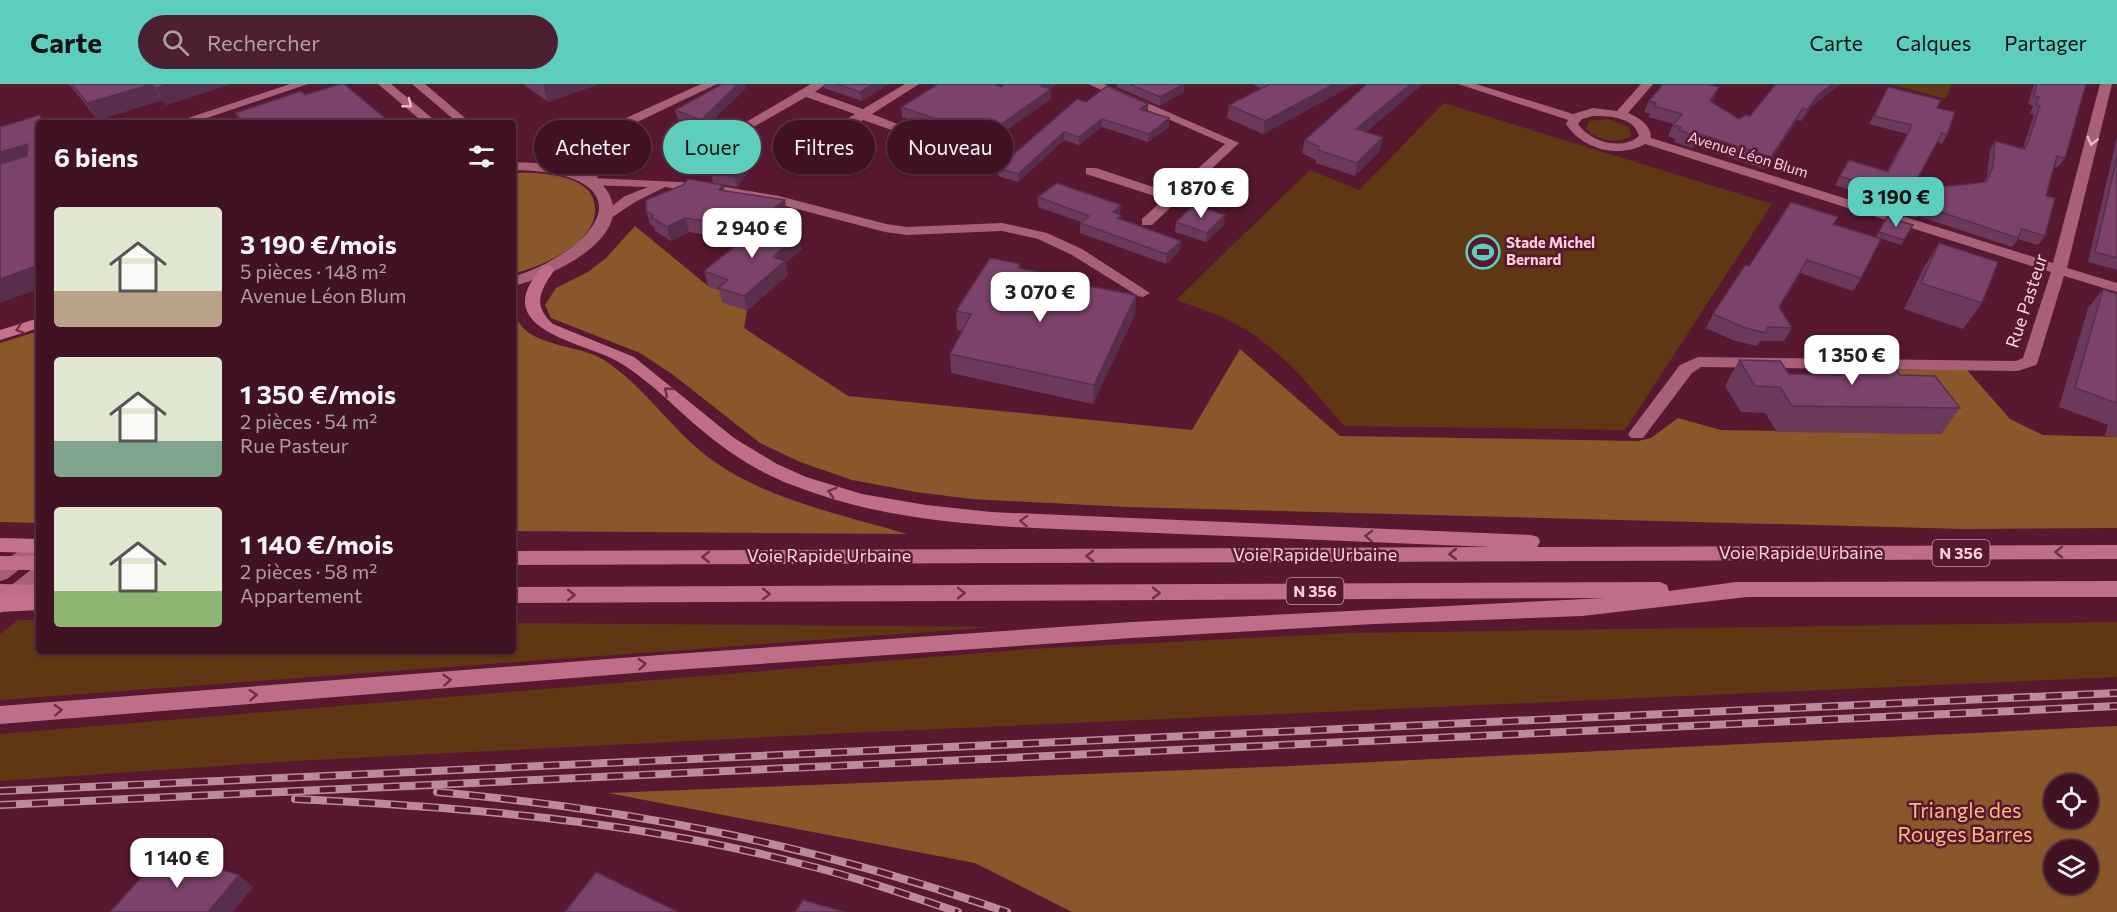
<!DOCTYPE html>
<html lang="fr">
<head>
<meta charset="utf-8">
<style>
  :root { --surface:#411224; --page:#4c2031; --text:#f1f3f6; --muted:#ae9ea6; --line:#5a3241; --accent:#5ccebb }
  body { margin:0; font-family:Commissioner,sans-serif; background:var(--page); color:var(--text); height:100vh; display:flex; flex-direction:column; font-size:22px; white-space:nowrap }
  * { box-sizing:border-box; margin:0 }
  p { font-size:20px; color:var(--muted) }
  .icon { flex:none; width:33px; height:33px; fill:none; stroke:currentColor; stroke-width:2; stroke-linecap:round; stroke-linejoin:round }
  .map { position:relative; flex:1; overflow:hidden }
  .details { position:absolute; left:36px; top:36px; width:480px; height:534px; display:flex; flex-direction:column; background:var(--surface); border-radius:6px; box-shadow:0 2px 4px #0004,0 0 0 2px var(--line) }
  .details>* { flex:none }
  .hud { position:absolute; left:534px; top:36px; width:570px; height:54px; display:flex; gap:12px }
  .controls { position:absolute; left:2044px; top:690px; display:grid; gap:12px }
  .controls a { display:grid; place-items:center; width:54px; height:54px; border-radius:50%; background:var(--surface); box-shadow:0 2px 4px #0004,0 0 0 2px var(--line); font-size:30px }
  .price { position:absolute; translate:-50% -51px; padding:0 14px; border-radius:12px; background:#fff; color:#222; font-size:20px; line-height:39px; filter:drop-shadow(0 2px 3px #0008) }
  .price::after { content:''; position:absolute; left:50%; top:36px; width:18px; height:14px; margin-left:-9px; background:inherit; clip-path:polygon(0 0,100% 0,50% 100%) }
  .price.on { background:var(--accent); color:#111 }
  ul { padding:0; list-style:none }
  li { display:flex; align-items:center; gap:18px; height:150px; padding:0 18px }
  li span { display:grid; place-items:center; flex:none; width:168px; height:120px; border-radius:6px; color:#555 }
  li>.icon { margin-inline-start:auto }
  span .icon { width:72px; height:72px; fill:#fffc; stroke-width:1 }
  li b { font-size:26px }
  h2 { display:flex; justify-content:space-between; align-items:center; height:72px; padding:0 18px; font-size:26px }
  .pill { padding:0 21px; border-radius:27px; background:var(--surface); box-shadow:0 2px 4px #0004,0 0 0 2px var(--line); font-size:21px; line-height:54px }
  .pill.on { background:var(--accent); color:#111 }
  header { display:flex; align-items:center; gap:36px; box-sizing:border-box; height:84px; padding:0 30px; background:var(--accent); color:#111 }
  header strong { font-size:28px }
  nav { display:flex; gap:33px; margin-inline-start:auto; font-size:21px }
  .search { width:420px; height:54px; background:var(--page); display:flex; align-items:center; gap:15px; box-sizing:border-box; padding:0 21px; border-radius:33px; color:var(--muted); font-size:22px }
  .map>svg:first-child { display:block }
  .green { fill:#5f3813 }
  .forest { fill:#895729; fill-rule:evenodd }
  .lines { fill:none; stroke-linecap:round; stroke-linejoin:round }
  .minor { fill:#a76076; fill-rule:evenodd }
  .tertiary { fill:#a76076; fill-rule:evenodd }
  .secondary { fill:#a76076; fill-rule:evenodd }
  .trunk { fill:#bf6e88; fill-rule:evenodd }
  .motorway { fill:#c5728c; fill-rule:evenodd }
  .rail-casing { stroke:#bc8b9a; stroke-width:8 }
  .rail { stroke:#571830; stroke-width:5; stroke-dasharray:16; stroke-linecap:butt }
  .wall { fill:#6b3a5b }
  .shaded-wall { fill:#572f4a }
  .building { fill:#7c436a; stroke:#572f4a; stroke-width:1.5 }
  .oneway { stroke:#e9bac7 }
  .oneway2 { stroke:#722e47 }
  .oneway3 { stroke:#712e46 }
  .labels { text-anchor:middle; stroke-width:5; stroke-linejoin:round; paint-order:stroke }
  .far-street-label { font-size:15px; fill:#f9d1db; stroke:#571830 }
  .far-poi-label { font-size:15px; font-weight:bold; fill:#f9d1db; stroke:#571830; text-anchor:start }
  .shield { fill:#571830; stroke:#c89aa8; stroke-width:1.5 }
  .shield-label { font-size:16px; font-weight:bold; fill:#f9d1db }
  .street-label { font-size:18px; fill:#f9d1db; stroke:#571830 }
  .near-park-label { font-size:21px; fill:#feb97f; stroke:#571830 }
</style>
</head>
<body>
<header>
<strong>Carte</strong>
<div class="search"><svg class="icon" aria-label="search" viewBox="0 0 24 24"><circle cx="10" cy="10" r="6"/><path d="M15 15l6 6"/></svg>Rechercher</div>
<nav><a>Carte</a><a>Calques</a><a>Partager</a></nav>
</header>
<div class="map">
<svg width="2117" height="828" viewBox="0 0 2117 828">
  <rect width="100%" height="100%" fill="#571830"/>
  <g class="green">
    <path d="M1890,0h62l-6,15z"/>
    <path d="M1444,19l328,101 -147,226 -281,-4c-33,-39 -68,-83 -116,-106 -16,-8 -35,-14 -52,-20l134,-130 49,20z"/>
    <path d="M1609,35l20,8 2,9c-14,9 -34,4 -45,-7l3,-8z"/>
    <path d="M18,536h21v31h474v-28l481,4 -994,73v-66z"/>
    <path d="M2117,538v55l-1269,56 -554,28 -294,20v-47l1030,-85 320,-16z"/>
  </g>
  <g class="forest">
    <path d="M513,89c25,-1 81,0 82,35 1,13 -7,25 -16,33 -19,17 -42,26 -66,33z"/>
    <path d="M635,142l73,60 24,8 15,17 -3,17 104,68 344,34 48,-81 100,87 298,5 13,-3 27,-20 43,12 219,4 -49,-64h76l43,49 33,16 74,2v91l-153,1 -836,-22 -157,-8 -55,-7 -64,-12 -52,-18 -40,-19 -88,-69 -32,-21 -89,-35 -6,-13 11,-17 32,-16 18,-14z"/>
    <path d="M513,220c2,5 3,12 5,17 14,26 63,24 86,39 43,28 69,73 111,102 56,39 128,53 192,72l-394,-3z"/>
    <path d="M39,247v192l-39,-1v-179z"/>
    <path d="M2117,642v186h-1045l-97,-49 -367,-70 682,-27zM2055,700h33v34h-33zM2055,766h33v34h-33z"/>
  </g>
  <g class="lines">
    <g class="minor">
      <path d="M290,0h18l-116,39h-19z"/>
      <path d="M811,0h15l-11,8 48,17 42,-25h14l-47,30 64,25 -2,3h-8l-63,-22 -47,29h-8v-6l47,-29 -49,-17 -84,48h-8l-2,-3z"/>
      <path d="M1088,0h16l135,59 -87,82h-10v-6l22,-20 -78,-25v-6h10l75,25 54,-49z"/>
      <path d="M1458,0h18l97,30 20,-6 24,3 24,-27h12l-25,29c12,5 23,12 23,25l402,125 47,-179h12l-45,184 50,15v9l-53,-16 -26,85 -2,4 -18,6 -317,-4 -9,6 -49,65h-12l-3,-4 3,-4 49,-65 18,-8 318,4 7,-3 28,-86 -406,-128c-27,15 -63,5 -79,-20l2,-4zM1593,32c17,0 41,1 46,20 -17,15 -49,6 -61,-12l4,-5z"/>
      <path d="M592,94l110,5 77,13 107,28 21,3 95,-4 45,10 35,16 68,44 -7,4 -5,-1 -66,-41 -34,-16 -36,-8 -95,4 -22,-3 -107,-28 -113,-17 -30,15 -30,20 -5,-1v-6l25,-19 23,-9 -61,-2 -2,-3z"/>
    </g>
    <g class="tertiary">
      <path d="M378,0h13l47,39h-14z"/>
      <path d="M412,0h13l46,39h-13z"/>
    </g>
    <g class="secondary">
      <path d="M701,0h16l-86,41 9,3 -32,30 -12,22c10,6 15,15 17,26 5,41 -69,73 -100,80v-9c96,-32 132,-105 0,-107v-8l24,1 33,-13 45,-27zM629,42l-31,27 -12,21 -34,-9 28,-9z"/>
      <path d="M39,453v17l-32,25 -7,2v-17z"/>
      <path d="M39,483v18l-32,25 -7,3v-19l32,-25z"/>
    </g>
    <g class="trunk">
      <path d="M548,181l7,4c-14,21 -24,35 -2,55l81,33 100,81 43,26 29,13 56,17 64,11 65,7 540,23 7,2 2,5 -3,5 580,-2v14l-1604,6v-14l978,-4c-119,-5 -239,-10 -358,-15 -113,-5 -231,-4 -338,-46 -36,-13 -68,-34 -97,-59 -27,-23 -53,-51 -85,-68 -28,-15 -109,-28 -83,-75 5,-8 10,-17 18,-19z"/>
      <rect x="0" y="472" width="39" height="14"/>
      <path d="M2117,497v16h-370l-165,19 -208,8 -242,14 -472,33 -660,53v-18l660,-51 472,-33 473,-24 -1092,5v-16l1147,-5 7,3 2,6 67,-9z"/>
      <path d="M0,500l39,1v16l-39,-1z"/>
    </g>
    <g class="motorway">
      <path d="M39,234v10l-39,12v-10z"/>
      <path d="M0,454l39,1v14l-39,-1z"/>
      <path d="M39,510v16l-39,2v-16z"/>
    </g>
    <g class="rail-casing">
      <g id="rail">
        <path d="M0,707l2117,-98"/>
        <path d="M437,708c202,18 379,54 570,120"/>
        <path d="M295,715c169,8 339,22 503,64 54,13 107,31 160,49"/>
        <path d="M0,721l2117,-99"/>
      </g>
    </g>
    <use href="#rail" class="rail"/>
  </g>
  <g class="wall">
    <path d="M69,0h162l-65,21 -4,-5 -64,20z"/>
    <path d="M523,0h76l-51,18z"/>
    <path d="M824,0h64l-26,17 -38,-13z"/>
    <path d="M1000,0h57l-7,5h1v10l-60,42 -4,-1 -17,12 -22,-7v-10l3,-2 -49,-16 -1,-10 100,-20 2,-2z"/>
    <path d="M1117,0h67v8l-24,14 -43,-19z"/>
    <path d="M1255,0h100l-92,50 -36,-16 2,-13 32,-17 -6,-2z"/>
    <path d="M1423,0l-57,48 14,19 -25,25 -39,-13v-3l-14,-7 3,-13z"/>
    <path d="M1663,0h50l-1,2 2,13 -2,3 27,17 11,-3 61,-9 -10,14 -4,-1 -32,49 -71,-23 -1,2 -19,-6 1,-3 -7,-3 5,-12 -24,-7 1,-3 -6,-2 5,-11z"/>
    <path d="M2034,0h52l-21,74 -7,9 -4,-1 -8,30 -1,40 -7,9 -20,-6 -6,8 -94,-31 -2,2 -26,-8 2,-2 -16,-5 2,-3 -43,-15 14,-25 38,11 20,-37 -38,-10 19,-37 49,21 10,27 -5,9 -5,-2 -26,48 73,-8 3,-6 3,-26 5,-9 28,7 11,-33 -4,-1 3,-8 -5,-2z"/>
    <path d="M746,4l-42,41 -26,-10 -3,-9z"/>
    <path d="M305,11l86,28h-150l-6,-10z"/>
    <path d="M1086,18l62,2v8l21,15 -21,15 -46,-15 -23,18 -15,-5 -46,42 -20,-6v-8z"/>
    <path d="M873,53l1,9 -20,12 -29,-11 -1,-9z"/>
    <path d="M2117,53v133l-29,-8z"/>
    <path d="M758,76l-21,27 -24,-4 -2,-10z"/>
    <path d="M723,101l2,6 62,23 -15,12 30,23 -16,14 2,12 -41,36 -25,-9 -3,-12 -11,-4 -4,-15 37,-30 -52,-9 -18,9 -16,-10 -1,-4 -4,-3 -4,-14z"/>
    <path d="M1038,113l83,18 -1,4 60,31 -14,14 -86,-31v-10l1,-1 -43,-15z"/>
    <path d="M1887,133l17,23 -3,5 -25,-8z"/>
    <path d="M1176,138l48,3 -18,17 -31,-10z"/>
    <path d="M1834,140l27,54 -8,13 -53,-18 -20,34 12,21 -8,13h-24l-3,5 -22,-5 -29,-13 7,-14 36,-48z"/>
    <path d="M1939,159l43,60 -19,26 -59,-20 19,-40z"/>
    <path d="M1020,180v4l39,8v4l77,15 -1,19 -42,90 -142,-31 -1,-19 12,-23 -5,-1 -1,-19z"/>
    <path d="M2103,205l14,5v143l-12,-1 3,-11 -49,-18 29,-99z"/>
    <path d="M1739,276l50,14h34l8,-13 69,14 60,33 -19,26 -164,-2 -12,-19 -24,-1 -16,-26z"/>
  </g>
  <g class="shaded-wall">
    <path d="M152,0l10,16 -64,20 -11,-17z"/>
    <path d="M169,0h62l-65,21 -10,-17z"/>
    <path d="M546,0h53l-51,18 -5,-17z"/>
    <path d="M738,0h7l1,4 -42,41 -3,-9z"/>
    <path d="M873,0h15l-26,17 -2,-9z"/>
    <path d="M1044,0h13l-16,11v-9z"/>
    <path d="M1184,0v8l-24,14v-9z"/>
    <path d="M1334,0h21l-92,50 2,-13z"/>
    <path d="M1411,0h12l-69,58 2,-13z"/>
    <path d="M1832,0h9l-30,23 -10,14 6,-11 10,-14z"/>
    <path d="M1719,3l-5,12 -10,14 6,-12z"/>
    <path d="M1051,5v10l-60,42 -1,-9z"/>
    <path d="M1148,20v9l-8,-4z"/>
    <path d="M1803,24l-6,12 -32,49 6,-12z"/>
    <path d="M1169,34v9l-21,15 1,-8z"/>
    <path d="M1102,35v8l-23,18v-8z"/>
    <path d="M987,47v9l-17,12 -1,-9z"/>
    <path d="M1064,48v8l-46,42v-8z"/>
    <path d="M873,53l1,9 -20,12 -1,-9z"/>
    <path d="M1383,53l-3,14 -25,25 2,-13z"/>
    <path d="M28,60l11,16 -39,14v-22z"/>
    <path d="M756,67l2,9 -21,27 -3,-10z"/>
    <path d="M723,101l4,14 -8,-9z"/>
    <path d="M785,116l2,14 -37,29 -3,-15z"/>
    <path d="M1121,121l-1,10 -7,-3z"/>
    <path d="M1225,131l-1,10 -18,17 1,-9z"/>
    <path d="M685,134l4,14 -18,9 -4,-14z"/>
    <path d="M799,150l3,15 -16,14 2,12 -41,36 -3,-15 29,-39z"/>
    <path d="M1181,157l-1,9 -14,14v-10z"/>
    <path d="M39,181v24l-39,14v-24z"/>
    <path d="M1136,211l-1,19 -42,90 1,-19z"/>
    <path d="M239,791l14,12 -20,25h-25z"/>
  </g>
  <g class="building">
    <path d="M72,0h80l-65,19z"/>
    <path d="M152,0h17l-13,4z"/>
    <path d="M340,0h4l47,39h-146l-10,-10 66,-22 4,4z"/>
    <path d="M722,0h16l-37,36 -26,-10z"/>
    <path d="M837,0h36l-13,8z"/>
    <path d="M938,0h56l7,3 4,-3h39l-3,2 10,3 -61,43 -3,-1 -18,12 -21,-8 12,-8 -59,-20z"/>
    <path d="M1129,0h55l-24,13z"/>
    <path d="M1270,0h64l-69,37 -36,-16z"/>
    <path d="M1367,0h44l-55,45 27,8 -26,26 -39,-13 1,-3 -14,-7z"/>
    <path d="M1663,0h47l-1,1 10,2 -9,14 29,18 6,-4 5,1 26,-32h56l-15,12 -10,14 -4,-2 -32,49 -71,-23 -2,2 -19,-6 2,-3 -8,-2 9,-11 -28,-8 2,-3 -7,-2z"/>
    <path d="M2037,0h49l-21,74 -8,-2 -11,40 9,2 -10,38 -23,-7 -4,9 -95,-32 -1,3 -26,-8 1,-2 -16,-5 10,-1 -51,-17 9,-16 39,12 24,-47 -38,-9 14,-29 53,13 -4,8 18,4 -8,23 -5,-2 -31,57 75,-8 7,-15 2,-26 29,8 4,-7 12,-36 -4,-1 3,-8 -5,-1z"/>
    <path d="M1107,2l41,18 -8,5 29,9 -20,16 -47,-15 -23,18 -15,-5 -46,42 -20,-6 79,-69 9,3z"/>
    <path d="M39,31l6,8h-6v142l-39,14v-115l27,-8 1,-12 -28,8v-25z"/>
    <path d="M843,42l30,11 -20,12 -29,-11z"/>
    <path d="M756,67l-22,26 -23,-4z"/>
    <path d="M2117,73v101l-22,-6z"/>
    <path d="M688,95l35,6 -4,5 66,10 -38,28 -62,-10 -18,9 -16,-10 2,-2 -7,-5v-10l37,-15z"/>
    <path d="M1057,99l64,22 -8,7 8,3 -4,3 64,23 -15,13 -86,-31 9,-7 -51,-19z"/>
    <path d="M1791,118l47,15 -5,7 48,15 -20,39 -54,-18 -28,47 13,21 -24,-1 -3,6 -22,-6 -30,-13 32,-49 4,1z"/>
    <path d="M1194,121l31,10 -18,18 -31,-11z"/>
    <path d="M1887,133l26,8 -9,15 -25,-8z"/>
    <path d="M763,140l36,10 -26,23 12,4 -41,35 -26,-8 10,-8 -24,-9z"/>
    <path d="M1939,159l59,19 -16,41 -61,-20z"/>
    <path d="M990,174l30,6 -2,4 41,8 -2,4 79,15 -42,90 -144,-31 21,-40 -15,-3z"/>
    <path d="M2103,205l14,5v109l-42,-15z"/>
    <path d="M1853,274l11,4h26l10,13 35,1 25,32 -168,-2 -12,-19 -25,-1 -16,-26 41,1 9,13 52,1 -10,-14 19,1z"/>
    <path d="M183,773l56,18 -31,37h-98l38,-42z"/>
    <path d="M596,788l82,40h-113z"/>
    <path d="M803,816l42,12h-50z"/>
  </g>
  <defs><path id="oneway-chevron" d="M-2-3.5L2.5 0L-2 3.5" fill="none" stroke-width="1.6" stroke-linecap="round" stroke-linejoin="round" transform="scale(1.5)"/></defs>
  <g class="oneway">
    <use href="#oneway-chevron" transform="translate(408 20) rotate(39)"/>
    <use href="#oneway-chevron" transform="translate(2092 57) rotate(104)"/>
  </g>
  <use class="oneway2" href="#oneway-chevron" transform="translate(20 245) rotate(162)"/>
  <g class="oneway3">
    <use href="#oneway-chevron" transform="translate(668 307) rotate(-139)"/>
    <use href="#oneway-chevron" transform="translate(832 408) rotate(-163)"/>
    <use href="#oneway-chevron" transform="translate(1024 437) rotate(-178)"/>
    <use href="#oneway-chevron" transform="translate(1369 452) rotate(-178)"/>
    <use href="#oneway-chevron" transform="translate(2059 468) rotate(180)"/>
    <use href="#oneway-chevron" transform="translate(1453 470) rotate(180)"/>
    <use href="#oneway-chevron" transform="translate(1090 472) rotate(180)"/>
    <use href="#oneway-chevron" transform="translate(706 473) rotate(180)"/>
    <use href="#oneway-chevron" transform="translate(961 509)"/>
    <use href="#oneway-chevron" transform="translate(1156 509)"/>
    <use href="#oneway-chevron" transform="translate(766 510)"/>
    <use href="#oneway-chevron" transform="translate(571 511)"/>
    <use href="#oneway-chevron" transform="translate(642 580) rotate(-5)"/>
    <use href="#oneway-chevron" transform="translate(447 596) rotate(-4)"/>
    <use href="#oneway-chevron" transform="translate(253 611) rotate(-4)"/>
    <use href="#oneway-chevron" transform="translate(58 626) rotate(-4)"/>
  </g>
  <defs>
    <g id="stadium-ring" transform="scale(1.725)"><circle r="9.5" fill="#571830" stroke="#5ccebb" stroke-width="1.5"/><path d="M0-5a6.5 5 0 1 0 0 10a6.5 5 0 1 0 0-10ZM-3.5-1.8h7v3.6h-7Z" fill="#5ccebb"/></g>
  </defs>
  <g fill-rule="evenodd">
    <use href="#stadium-ring" x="1483" y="168"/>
  </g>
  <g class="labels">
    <g class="far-street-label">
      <text transform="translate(1748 71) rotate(17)" y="5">Avenue Léon Blum</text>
    </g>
    <g class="far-poi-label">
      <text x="1506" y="164">Stade Michel<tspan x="1506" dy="17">Bernard</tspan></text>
    </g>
    <g class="shield">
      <rect x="1932.5" y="456" width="57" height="26" rx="4.5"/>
      <rect x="1286.5" y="494" width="57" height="26" rx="4.5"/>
    </g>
    <g class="shield-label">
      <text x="1961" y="475">N 356</text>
      <text x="1315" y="513">N 356</text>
    </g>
    <g class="street-label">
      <text transform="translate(2027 217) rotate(-72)" y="6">Rue Pasteur</text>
      <text x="1801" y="475">Voie Rapide Urbaine</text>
      <text x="1315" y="477">Voie Rapide Urbaine</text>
      <text x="829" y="478">Voie Rapide Urbaine</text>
    </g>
    <g class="near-park-label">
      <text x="1965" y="734">Triangle des<tspan x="1965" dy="24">Rouges Barres</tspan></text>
    </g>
  </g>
</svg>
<div class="controls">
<a><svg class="icon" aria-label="locate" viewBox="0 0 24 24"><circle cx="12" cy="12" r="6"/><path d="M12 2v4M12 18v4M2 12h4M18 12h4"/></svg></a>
<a><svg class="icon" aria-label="layers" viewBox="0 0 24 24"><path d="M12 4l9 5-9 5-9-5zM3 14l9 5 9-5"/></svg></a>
</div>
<b class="price" style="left:1201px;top:135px">1 870 €</b>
<b class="price on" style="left:1896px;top:144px">3 190 €</b>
<b class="price" style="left:752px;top:175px">2 940 €</b>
<b class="price" style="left:1040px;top:239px">3 070 €</b>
<b class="price" style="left:1852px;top:302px">1 350 €</b>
<b class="price" style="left:177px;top:805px">1 140 €</b>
<div class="hud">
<a class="pill">Acheter</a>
<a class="pill on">Louer</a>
<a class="pill">Filtres</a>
<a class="pill">Nouveau</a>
</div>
<section class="details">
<h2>6 biens<svg class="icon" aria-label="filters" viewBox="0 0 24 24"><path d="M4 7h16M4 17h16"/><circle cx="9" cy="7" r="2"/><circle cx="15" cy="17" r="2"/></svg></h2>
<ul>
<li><span style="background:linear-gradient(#dfe7d0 70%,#b9a48a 0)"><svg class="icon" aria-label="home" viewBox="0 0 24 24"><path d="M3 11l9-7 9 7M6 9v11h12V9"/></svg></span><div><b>3 190 €/mois</b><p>5 pièces · 148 m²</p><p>Avenue Léon Blum</p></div></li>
<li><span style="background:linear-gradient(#dfe7d0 70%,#7fa58c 0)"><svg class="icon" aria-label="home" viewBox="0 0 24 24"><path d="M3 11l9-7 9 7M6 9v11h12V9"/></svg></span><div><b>1 350 €/mois</b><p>2 pièces · 54 m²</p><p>Rue Pasteur</p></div></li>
<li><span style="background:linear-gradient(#dfe7d0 70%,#8fb573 0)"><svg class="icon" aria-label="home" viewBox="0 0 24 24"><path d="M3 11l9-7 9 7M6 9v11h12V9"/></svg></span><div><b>1 140 €/mois</b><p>2 pièces · 58 m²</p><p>Appartement</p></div></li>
</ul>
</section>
</div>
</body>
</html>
